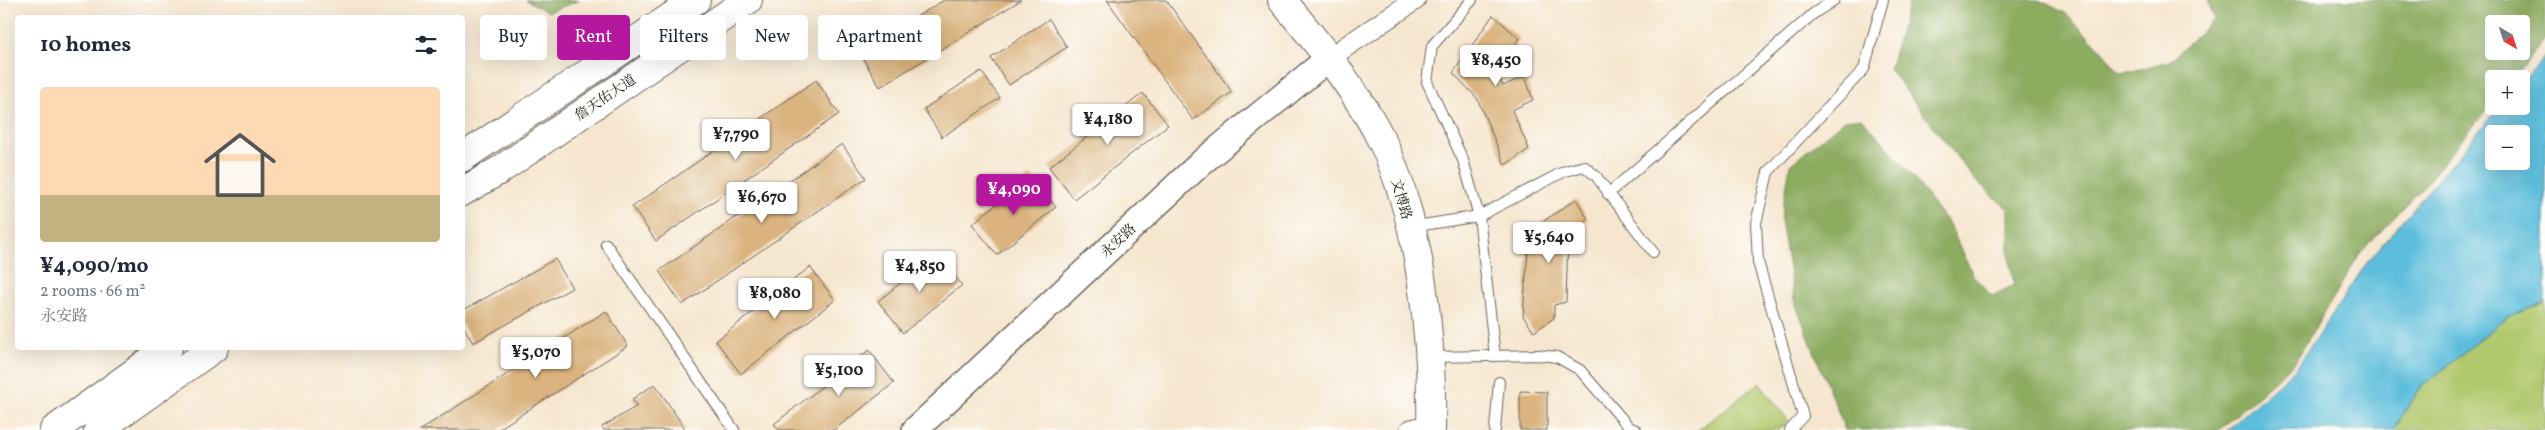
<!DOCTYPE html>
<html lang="en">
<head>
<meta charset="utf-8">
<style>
  :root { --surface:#fff; --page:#f6f6f7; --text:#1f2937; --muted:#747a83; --accent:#b5179e }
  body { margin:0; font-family:Vollkorn,"Noto Serif SC",serif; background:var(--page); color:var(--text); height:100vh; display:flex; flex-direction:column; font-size:19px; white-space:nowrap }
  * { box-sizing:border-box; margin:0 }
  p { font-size:16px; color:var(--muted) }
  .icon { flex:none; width:28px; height:28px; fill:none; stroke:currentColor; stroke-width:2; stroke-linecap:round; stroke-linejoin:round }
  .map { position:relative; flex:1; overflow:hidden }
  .side { position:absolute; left:15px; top:15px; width:450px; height:335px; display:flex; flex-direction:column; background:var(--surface); border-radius:5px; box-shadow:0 5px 20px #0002 }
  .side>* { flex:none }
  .guide { position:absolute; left:480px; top:15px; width:475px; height:45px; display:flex; gap:10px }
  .needle { width:32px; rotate:141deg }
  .tools { position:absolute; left:2485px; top:15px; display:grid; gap:10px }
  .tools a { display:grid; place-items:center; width:45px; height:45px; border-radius:5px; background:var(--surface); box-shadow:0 5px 20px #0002; font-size:25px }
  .price { position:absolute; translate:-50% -42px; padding:0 11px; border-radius:5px; background:#fff; color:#222; font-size:16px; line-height:32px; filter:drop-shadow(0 1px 2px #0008) }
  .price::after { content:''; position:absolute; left:50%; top:30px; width:15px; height:11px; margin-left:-8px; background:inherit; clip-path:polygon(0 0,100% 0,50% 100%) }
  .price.selected { background:var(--accent); color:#fff }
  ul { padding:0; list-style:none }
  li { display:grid; align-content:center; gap:10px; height:265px; padding:0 25px }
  li span { display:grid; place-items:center; height:155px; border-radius:5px; color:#555 }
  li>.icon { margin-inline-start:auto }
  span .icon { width:90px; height:90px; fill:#fffc; stroke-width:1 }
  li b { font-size:21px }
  h2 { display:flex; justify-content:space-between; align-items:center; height:60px; padding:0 25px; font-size:21px }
  .chip { padding:0 18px; border-radius:5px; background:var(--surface); box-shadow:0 5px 20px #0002; font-size:18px; line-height:45px }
  .chip.selected { background:var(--accent); color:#fff }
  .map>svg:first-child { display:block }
  .green { fill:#b1c86d; stroke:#667244 }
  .forest { fill:#8cac60; stroke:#54643e; fill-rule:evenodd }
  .water { fill:#5dbedc; stroke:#3c6d7c; fill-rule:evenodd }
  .building { fill:#dab37e }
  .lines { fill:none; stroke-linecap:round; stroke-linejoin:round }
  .service-casing { stroke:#68635b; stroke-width:12 }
  .minor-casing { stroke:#68635b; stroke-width:22 }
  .tertiary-casing { stroke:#68635b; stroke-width:28 }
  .primary-casing { stroke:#68635b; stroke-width:30 }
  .service { stroke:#fff; stroke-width:10 }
  .minor { stroke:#fff; stroke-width:20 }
  .tertiary { stroke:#fff; stroke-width:25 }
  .primary { stroke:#fff; stroke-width:28 }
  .labels { text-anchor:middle; stroke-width:4; stroke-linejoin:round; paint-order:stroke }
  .street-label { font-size:14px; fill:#1c1c1c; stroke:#fdfcf7 }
</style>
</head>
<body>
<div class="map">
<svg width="2545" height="430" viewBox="0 0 2545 430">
  <rect width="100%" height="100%" fill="#fdfcf7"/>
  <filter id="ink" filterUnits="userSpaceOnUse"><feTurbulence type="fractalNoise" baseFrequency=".02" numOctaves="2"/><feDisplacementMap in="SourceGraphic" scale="10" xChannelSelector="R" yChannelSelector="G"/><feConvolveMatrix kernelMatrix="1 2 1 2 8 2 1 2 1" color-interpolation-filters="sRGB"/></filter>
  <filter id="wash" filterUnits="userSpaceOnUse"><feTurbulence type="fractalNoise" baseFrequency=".0096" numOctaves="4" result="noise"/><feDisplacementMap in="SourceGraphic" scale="20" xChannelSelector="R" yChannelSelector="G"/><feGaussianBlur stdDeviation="1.12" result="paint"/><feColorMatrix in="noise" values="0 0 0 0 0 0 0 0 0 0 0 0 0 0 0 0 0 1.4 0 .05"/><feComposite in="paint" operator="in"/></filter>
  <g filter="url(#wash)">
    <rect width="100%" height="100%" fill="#f6e6cf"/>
    <g class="green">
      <path d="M2545,301v129h-152l28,-43 86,-70z"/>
      <path d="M1759,383l30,38 -11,9h-80z"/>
    </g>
    <g class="forest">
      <path d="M526,0h54l-32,12z"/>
      <path d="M1910,0h129l26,13 34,34 22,27 49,-13 44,-42 -6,-19h337v39l-33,40h-18v22l-72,87 -62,65 -65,109 -76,68h-374l-51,-130 -13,-81 9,-54 54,-45 18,-2 40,45 48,63 24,51 18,19 22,-11 -5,-29v-46l-35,-31 -85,-110zM2494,24h27v27h-27z"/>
    </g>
    <path class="water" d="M2545,56v245l-38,16 -86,70 -28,43h-166l70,-63 71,-106 133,-155h20v-23zM2494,134h27v27h-27z"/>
    <g id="blocks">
      <g class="building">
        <path d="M944,0h77l-141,87 -21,-35z"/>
        <path d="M1107,0h59l66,92 -39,28z"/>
        <path d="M1493,15l27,24 -25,30 8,17 22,-10 8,24 -21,10 17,39 -24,16 -28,-67 -24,-25z"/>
        <path d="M1049,19l18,28 -58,38 -18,-27z"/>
        <path d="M981,71l19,27 -58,39 -18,-28z"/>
        <path d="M816,80l23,34 -183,127 -24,-34z"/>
        <path d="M1143,93l25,32 -94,74 -25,-32z"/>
        <path d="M842,144l24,34 -184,127 -23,-34z"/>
        <path d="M1031,176l25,31 -59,48 -25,-31z"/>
        <path d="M1576,199l12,20 -20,16 -2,67 -12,3v13l-20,14 -11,-16 5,-67 -9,-11z"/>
        <path d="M937,254l25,31 -59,48 -25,-32z"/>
        <path d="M555,259l17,29 -99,55 -11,-19v-13z"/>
        <path d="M810,267l25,33 -94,74 -25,-33z"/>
        <path d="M606,311l22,35 -131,84h-77z"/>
        <path d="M869,350l25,33 -60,47h-55l-5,-6z"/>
        <path d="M655,384l31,46h-82l-2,-3 35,-21 -5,-7z"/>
        <path d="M1520,391l27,1v38h-27z"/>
      </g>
    </g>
  </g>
  <g filter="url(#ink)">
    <use href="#blocks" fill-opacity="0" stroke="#68635b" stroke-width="1"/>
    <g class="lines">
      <g class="service-casing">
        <g id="service">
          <path d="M1472,0l-40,46 -5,36 36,78 16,56 16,140"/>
          <path d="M1608,194l205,-180 21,-14"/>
          <path d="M1411,227l68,-11 86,-45 19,-5 12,10 57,76"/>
          <path d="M606,244l128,186"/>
          <path d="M1429,357l110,-2 18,2 23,13 49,57 7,3"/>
          <path d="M1495,430l4,-48"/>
          <path d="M1790,430l13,-14 -45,-154 -2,-39 12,-51 96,-103 19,-69"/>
        </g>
      </g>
      <g class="minor-casing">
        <g id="minor">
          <path d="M1329,58l86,-58"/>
          <path d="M1410,430l21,-6"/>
        </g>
      </g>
      <g class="tertiary-casing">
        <path id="tertiary" d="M915,430l287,-268 127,-104"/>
      </g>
      <g class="primary-casing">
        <g id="primary">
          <path d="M1282,0c37,45 75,90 101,143 38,80 50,199 48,287"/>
          <path d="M462,158l234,-158"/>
          <path d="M462,192l38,-22 248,-170"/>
          <path d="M54,430l114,-82"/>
          <path d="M98,430l116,-82"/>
        </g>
      </g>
      <use href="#service" class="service"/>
      <use href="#minor" class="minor"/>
      <use href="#tertiary" class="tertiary"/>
      <use href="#primary" class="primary"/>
    </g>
  </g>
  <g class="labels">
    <g class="street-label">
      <text transform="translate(605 97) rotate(-34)" y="5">詹天佑大道</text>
      <text transform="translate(1402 199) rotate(74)" y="5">文博路</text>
      <text transform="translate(1118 240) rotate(-43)" y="5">永安路</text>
    </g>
  </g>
</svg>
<div class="tools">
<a><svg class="needle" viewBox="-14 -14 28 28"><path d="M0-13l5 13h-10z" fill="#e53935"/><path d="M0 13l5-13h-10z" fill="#747a83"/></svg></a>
<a>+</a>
<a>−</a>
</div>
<b class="price" style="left:1496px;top:87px">¥8,450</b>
<b class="price" style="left:1108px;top:146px">¥4,180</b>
<b class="price" style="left:736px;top:161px">¥7,790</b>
<b class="price selected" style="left:1014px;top:216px">¥4,090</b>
<b class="price" style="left:762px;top:224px">¥6,670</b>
<b class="price" style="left:1549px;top:264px">¥5,640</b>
<b class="price" style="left:920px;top:293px">¥4,850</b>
<b class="price" style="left:775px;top:320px">¥8,080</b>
<b class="price" style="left:536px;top:379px">¥5,070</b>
<b class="price" style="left:839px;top:397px">¥5,100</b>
<div class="guide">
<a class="chip">Buy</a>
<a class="chip selected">Rent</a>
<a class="chip">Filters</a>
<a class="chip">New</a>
<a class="chip">Apartment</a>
</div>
<section class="side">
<h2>10 homes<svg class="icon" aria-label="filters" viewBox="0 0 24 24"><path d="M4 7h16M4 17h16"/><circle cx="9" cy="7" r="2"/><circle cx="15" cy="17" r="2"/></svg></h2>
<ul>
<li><span style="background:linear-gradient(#ffd9b3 70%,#c2b280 0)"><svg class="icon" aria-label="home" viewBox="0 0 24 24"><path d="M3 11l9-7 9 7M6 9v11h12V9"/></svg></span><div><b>¥4,090/mo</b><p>2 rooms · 66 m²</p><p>永安路</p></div></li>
</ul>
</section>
</div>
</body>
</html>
